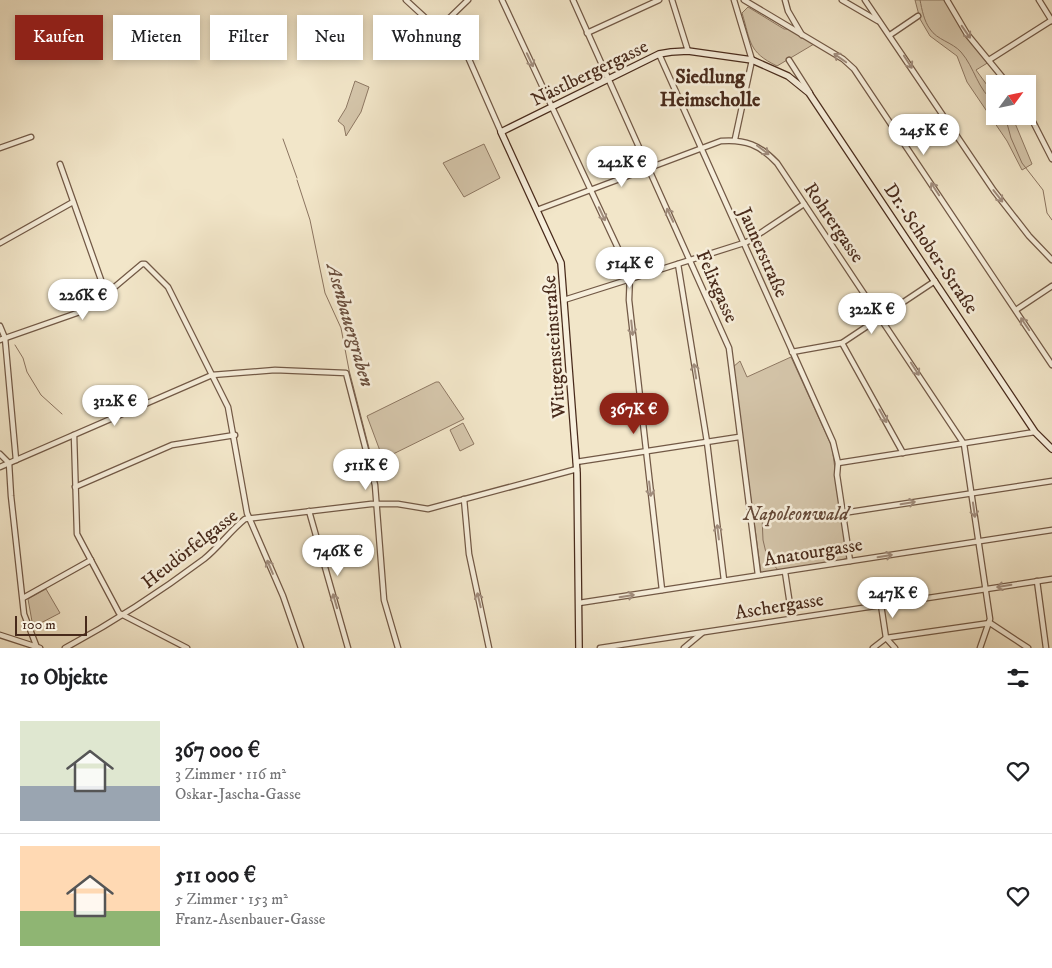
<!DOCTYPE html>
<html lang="de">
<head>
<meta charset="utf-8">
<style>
  :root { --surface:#fff; --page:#f2f2f2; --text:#202124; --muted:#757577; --line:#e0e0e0; --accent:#8f2418 }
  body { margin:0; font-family:"IM FELL DW Pica",serif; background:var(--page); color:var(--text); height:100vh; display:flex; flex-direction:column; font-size:19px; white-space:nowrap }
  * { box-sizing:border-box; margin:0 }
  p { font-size:16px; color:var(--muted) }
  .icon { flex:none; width:28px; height:28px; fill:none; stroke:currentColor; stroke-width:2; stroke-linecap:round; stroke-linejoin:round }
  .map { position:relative; height:648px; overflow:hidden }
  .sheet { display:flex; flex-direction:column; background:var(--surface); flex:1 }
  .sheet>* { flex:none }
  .top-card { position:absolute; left:15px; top:15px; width:500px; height:45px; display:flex; gap:10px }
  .needle { width:32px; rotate:57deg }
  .fabs { position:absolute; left:986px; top:75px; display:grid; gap:10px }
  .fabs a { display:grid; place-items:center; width:50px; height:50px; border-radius:0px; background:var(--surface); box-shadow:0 2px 8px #0003; font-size:25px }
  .scale { position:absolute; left:15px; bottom:12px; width:72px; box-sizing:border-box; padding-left:5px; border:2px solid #482a1b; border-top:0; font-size:14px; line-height:18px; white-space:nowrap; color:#482a1b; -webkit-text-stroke:4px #f7efdc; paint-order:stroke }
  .price { position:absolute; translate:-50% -42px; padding:0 11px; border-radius:18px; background:#fff; color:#222; font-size:16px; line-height:32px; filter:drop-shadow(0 1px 2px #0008) }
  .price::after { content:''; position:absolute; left:50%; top:30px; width:15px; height:11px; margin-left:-8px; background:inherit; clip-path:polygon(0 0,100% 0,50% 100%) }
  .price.selected { background:var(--accent); color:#fff }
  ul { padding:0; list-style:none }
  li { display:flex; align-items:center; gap:15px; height:125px; padding:0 20px }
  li+li { border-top:1px solid var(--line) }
  li span { display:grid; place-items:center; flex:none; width:140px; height:100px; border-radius:0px; color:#555 }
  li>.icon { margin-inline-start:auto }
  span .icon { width:60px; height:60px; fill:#fffc; stroke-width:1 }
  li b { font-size:21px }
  h2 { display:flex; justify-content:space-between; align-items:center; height:60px; padding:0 20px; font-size:21px }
  .tag { padding:0 18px; border-radius:0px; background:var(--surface); box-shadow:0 2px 8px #0003; font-size:18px; line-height:45px }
  .tag.selected { background:var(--accent); color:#fff }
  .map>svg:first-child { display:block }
  .green { fill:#d5c6ab; stroke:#8e7863 }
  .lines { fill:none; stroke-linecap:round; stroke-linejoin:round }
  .stream { stroke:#8b7460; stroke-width:1 }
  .street-casing { stroke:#725946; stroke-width:7 }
  .secondary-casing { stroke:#482a1b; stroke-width:8 }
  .street { stroke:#f7efdc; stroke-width:4.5 }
  .secondary { stroke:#f7efdc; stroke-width:5.5 }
  .oneway { stroke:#a08c7c }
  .labels { text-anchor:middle; stroke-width:5; stroke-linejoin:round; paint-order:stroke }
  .street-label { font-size:19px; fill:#482a1b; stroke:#f7efdc }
  .park-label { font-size:19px; font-style:italic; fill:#644938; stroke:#f7efdc }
  .neighbourhood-label { font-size:20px; font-weight:bold; fill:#482a1b; stroke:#f7efdc }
  .water-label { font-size:20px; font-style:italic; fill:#6a4f3e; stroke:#f7efdc }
</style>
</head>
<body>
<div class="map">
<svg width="1052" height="648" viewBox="0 0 1052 648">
  <rect width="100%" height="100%" fill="#f2e6c9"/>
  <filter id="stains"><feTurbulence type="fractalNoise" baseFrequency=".004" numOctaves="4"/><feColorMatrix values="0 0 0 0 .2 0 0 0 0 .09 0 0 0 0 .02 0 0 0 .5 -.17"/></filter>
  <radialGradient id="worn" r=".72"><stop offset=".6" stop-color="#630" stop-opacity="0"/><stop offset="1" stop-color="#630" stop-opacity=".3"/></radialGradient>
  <g class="green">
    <path d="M915,0h30l17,31 27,31 -13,8 19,26v20h17l20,48 -10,6 -15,-29 -40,-59 -10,-26 -27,-20 -10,-17z"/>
    <path d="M748,7l36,22h4l26,15 -37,22c-29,-14 -26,-24 -35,-53z"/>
    <path d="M355,81l14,6 -8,25 -15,24 -2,-10 -6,-5 8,-13z"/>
    <path d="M484,144l16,34 -36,19 -21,-34z"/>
    <path d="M791,357l41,90 15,111 -10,4 -76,11 -28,-206 7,-6 7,16z"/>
    <path d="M436,382h3l25,37 -81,40 -16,-43z"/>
    <path d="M463,423l11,21 -14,7 -10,-21z"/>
    <path d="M46,589l14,24 -27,14 -5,-28z"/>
  </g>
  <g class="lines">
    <g class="stream">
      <path d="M920,0c2,10 4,21 10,29 7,11 22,13 31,23 14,16 16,37 34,51"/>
      <path d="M1005,116l6,22 11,25 21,27 4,23 5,7"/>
      <path d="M283,139l14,39"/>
      <path d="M297,180l13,40 15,73 16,35 8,42 28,109"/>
      <path d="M15,345l8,13 4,14 14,23 21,19"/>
      <path d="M752,506l10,11 1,23 4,17 11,13"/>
    </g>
    <g class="street-casing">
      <g id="street">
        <path d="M406,0l62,57 33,75"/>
        <path d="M502,0l128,274 -1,26 33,290"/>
        <path d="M573,0l156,348 29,227"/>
        <path d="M672,0l16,51"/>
        <path d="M734,0l18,60 -17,79"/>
        <path d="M744,0l99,59 11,10 198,296"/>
        <path d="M785,0l3,11 14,24"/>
        <path d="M842,0l36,21"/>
        <path d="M865,0l129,191 35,45 23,24"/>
        <path d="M947,0l20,34 41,50"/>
        <path d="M1039,0l13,21"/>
        <path d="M438,29l30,-29"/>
        <path d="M587,33l72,-33"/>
        <path d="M890,35l28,-19"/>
        <path d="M659,54l174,388 5,21 -1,12 13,86"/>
        <path d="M789,60l21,33"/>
        <path d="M989,60l63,-40"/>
        <path d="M1028,112l24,47"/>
        <path d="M0,148l31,-11"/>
        <path d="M60,164l46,130"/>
        <path d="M537,210l184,-69c24,-2 39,4 56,22l187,281 26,175 -10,29"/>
        <path d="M0,243l73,-41"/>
        <path d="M678,264l29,178 17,138"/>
        <path d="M564,300l183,-58 57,-38"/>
        <path d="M1016,310l36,-24"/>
        <path d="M0,326l5,12 11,122"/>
        <path d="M0,340l77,-27 21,-12 44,-37h3l23,23 60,120 19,106 36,83 18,52"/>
        <path d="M842,343l61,110"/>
        <path d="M792,352l50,-9 93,-62"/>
        <path d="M74,435l3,99 42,79 68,35"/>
        <path d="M0,454l9,9 2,33 13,118 12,31"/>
        <path d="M576,462l163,-25"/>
        <path d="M838,463l197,-31"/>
        <path d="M0,467l212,-92 63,-5 71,3 29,112 9,115 14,48"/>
        <path d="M75,487l97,-42 63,-10"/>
        <path d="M464,499l5,55 20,94"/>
        <path d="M309,511l39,137"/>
        <path d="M843,513l209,-32"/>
        <path d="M785,572l7,46"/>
        <path d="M1037,581l9,67"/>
        <path d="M23,598l68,-38"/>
        <path d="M579,603l473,-73"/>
        <path d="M881,605l5,33 9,10"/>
        <path d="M0,635l40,13"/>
        <path d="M65,648c49,-26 95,-56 139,-89 15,-12 26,-28 41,-40l126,-15h27l30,5 149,-40"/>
        <path d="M600,648l452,-69"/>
        <path d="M684,648l18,-15"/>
        <path d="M873,648l13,-10 104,-15 38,25"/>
      </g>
    </g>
    <g class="secondary-casing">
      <path id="secondary" d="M579,648l-2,-175 -16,-210 -60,-131 158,-78 12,-2 17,-1 64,9 36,16 21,17 226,339 17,17"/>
    </g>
    <use href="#street" class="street"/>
    <use href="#secondary" class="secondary"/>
  </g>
  <defs><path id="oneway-shaft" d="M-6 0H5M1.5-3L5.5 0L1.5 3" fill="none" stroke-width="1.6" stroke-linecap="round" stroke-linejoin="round" transform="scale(1.25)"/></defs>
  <g class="oneway">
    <use href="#oneway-shaft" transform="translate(966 32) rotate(55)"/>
    <use href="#oneway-shaft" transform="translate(840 58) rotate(-145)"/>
    <use href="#oneway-shaft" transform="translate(530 60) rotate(65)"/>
    <use href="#oneway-shaft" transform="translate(908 62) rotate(57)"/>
    <use href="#oneway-shaft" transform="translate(763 150) rotate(37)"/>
    <use href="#oneway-shaft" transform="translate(935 189) rotate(-123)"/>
    <use href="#oneway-shaft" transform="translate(998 196) rotate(52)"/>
    <use href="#oneway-shaft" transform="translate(602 214) rotate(65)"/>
    <use href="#oneway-shaft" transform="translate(670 215) rotate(-115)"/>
    <use href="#oneway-shaft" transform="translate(1025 324) rotate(-124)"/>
    <use href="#oneway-shaft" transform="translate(632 328) rotate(84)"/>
    <use href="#oneway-shaft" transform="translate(915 369) rotate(57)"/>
    <use href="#oneway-shaft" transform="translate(695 371) rotate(-99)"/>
    <use href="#oneway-shaft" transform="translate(883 416) rotate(61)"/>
    <use href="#oneway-shaft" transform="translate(650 489) rotate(83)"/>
    <use href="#oneway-shaft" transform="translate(908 503) rotate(-9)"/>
    <use href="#oneway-shaft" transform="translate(974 510) rotate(82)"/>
    <use href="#oneway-shaft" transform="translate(718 532) rotate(-97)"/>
    <use href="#oneway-shaft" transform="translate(885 556) rotate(-9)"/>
    <use href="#oneway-shaft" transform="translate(270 567) rotate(-113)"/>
    <use href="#oneway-shaft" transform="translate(1004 586) rotate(171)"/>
    <use href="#oneway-shaft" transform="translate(627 596) rotate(-9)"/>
    <use href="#oneway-shaft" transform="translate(479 600) rotate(-103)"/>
    <use href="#oneway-shaft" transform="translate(335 601) rotate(-106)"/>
  </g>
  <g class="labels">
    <g class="street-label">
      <text transform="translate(589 72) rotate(-26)" y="7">Nästlbergergasse</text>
      <text transform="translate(835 222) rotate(56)" y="7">Rohrergasse</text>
      <text transform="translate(932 248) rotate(56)" y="7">Dr.-Schober-Straße</text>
      <text transform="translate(764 252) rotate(66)" y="7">Jaunerstraße</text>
      <text transform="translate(718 286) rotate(66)" y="7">Felixgasse</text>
      <text transform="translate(553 347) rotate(-94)" y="7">Wittgensteinstraße</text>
      <text transform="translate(189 548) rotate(-38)" y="7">Heudörfelgasse</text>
      <text transform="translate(813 551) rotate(-9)" y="7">Anatourgasse</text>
      <text transform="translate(779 605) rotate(-9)" y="7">Aschergasse</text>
    </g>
    <g class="park-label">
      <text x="796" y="520">Napoleonwald</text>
    </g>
    <g class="neighbourhood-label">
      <text x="710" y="83">Siedlung<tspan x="710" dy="23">Heimscholle</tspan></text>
    </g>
    <g class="water-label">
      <text transform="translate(351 325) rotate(74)" y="7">Asenbauergraben</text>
    </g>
  </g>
  <rect width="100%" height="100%" filter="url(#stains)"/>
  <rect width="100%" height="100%" fill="url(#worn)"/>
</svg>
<div class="fabs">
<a><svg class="needle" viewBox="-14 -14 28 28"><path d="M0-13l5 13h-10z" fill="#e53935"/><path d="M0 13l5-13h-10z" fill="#757577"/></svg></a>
</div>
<div class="scale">100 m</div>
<b class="price" style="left:924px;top:156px">245K €</b>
<b class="price" style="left:622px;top:188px">242K €</b>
<b class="price" style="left:630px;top:289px">514K €</b>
<b class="price" style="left:83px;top:321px">226K €</b>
<b class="price" style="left:872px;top:335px">322K €</b>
<b class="price" style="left:115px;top:427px">312K €</b>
<b class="price selected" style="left:634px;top:435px">367K €</b>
<b class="price" style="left:366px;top:491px">511K €</b>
<b class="price" style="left:338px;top:577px">746K €</b>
<b class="price" style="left:893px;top:619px">247K €</b>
<div class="top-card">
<a class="tag selected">Kaufen</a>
<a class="tag">Mieten</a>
<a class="tag">Filter</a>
<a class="tag">Neu</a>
<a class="tag">Wohnung</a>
</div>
</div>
<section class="sheet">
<h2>10 Objekte<svg class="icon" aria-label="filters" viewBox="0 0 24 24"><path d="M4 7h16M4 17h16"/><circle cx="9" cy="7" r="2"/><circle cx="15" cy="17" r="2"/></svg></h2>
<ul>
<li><span style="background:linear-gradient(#dfe7d0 65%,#9aa5b1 0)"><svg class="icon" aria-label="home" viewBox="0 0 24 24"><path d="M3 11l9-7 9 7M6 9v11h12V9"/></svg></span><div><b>367 000 €</b><p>3 Zimmer · 116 m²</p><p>Oskar-Jascha-Gasse</p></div><svg class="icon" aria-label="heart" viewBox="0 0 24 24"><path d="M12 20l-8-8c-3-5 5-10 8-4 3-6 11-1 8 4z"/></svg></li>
<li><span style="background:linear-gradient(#ffd9b3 65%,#8fb573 0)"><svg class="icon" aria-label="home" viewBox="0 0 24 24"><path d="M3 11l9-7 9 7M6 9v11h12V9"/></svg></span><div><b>511 000 €</b><p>5 Zimmer · 153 m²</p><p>Franz-Asenbauer-Gasse</p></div><svg class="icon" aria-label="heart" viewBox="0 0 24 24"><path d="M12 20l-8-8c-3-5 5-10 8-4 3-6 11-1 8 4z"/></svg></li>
</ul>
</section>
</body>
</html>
